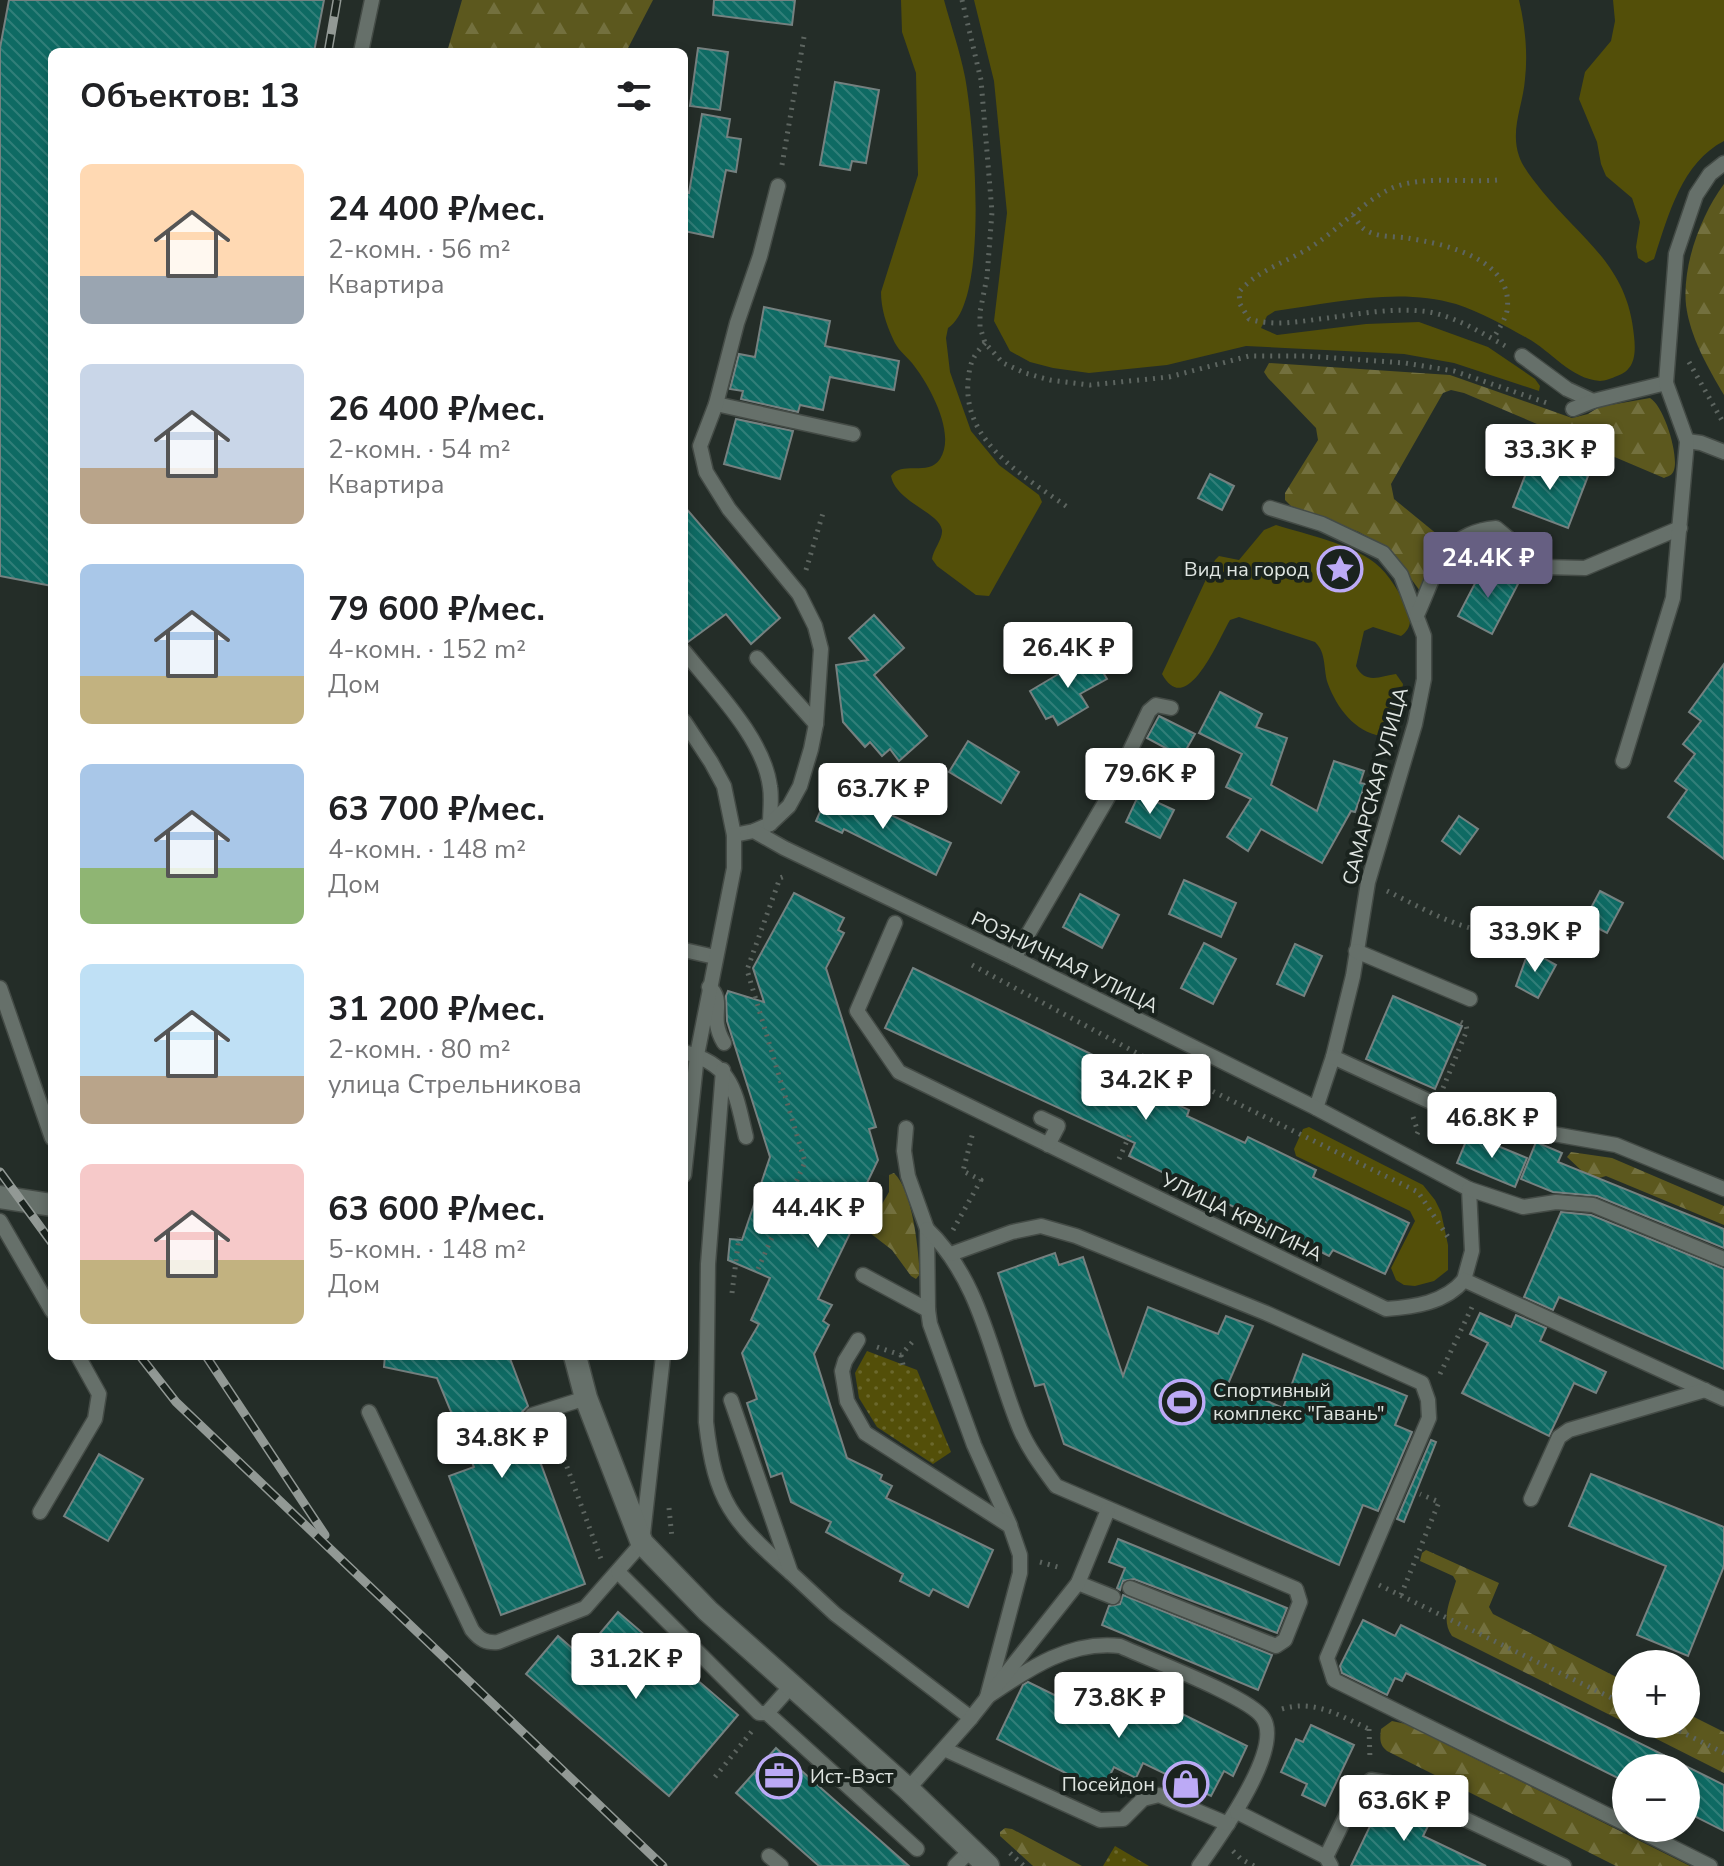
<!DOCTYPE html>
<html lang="ru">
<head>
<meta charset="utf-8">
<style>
  :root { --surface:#fff; --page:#f2f2f2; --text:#202124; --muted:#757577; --accent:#665f82 }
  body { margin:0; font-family:"Nunito Sans",sans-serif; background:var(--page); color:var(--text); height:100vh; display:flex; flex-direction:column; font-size:30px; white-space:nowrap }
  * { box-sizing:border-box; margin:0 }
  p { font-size:26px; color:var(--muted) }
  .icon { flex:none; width:44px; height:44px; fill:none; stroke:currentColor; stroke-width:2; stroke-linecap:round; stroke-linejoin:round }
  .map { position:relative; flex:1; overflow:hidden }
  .details { position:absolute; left:48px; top:48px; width:640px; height:1312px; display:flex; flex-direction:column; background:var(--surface); border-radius:12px; box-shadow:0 4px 12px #0003 }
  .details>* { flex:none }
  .controls { position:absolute; left:1612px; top:1650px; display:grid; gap:16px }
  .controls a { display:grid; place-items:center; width:88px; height:88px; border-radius:50%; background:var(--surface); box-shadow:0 4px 12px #0003; font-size:40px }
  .price { position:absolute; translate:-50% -68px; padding:0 18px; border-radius:8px; background:#fff; color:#222; font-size:26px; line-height:52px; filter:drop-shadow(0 2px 4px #0008) }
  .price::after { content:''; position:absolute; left:50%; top:48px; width:24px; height:18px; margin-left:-12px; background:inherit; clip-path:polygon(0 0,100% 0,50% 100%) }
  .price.current { background:var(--accent); color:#fff }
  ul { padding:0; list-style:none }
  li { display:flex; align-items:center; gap:24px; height:200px; padding:0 32px }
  li span { display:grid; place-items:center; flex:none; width:224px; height:160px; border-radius:12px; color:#555 }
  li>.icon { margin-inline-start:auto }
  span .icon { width:96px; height:96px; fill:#fffc; stroke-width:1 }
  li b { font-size:34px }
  h2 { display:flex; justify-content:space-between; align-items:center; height:96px; padding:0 32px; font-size:34px }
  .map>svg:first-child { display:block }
  .grass { fill:#534f09 }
  .forest { fill:url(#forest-firs) }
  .park { fill:url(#park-dots) }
  .building { fill:url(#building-back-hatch); stroke:#758180; stroke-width:2 }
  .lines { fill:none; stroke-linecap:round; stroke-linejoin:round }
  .service-casing { stroke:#444b46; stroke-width:17 }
  .minor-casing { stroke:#444b46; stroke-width:25 }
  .path { stroke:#5d6560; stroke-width:5; stroke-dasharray:2 6; stroke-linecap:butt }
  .service { stroke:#66706a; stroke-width:14 }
  .minor { stroke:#66706a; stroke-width:22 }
  .rail-casing { stroke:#929995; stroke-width:9 }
  .rail { stroke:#1a231e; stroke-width:6; stroke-dasharray:18; stroke-linecap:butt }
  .labels { text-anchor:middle; stroke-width:8; stroke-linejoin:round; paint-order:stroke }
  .poi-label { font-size:20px; fill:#dfe5e1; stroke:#1a231e; text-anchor:end }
  .street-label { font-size:20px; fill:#dfe5e1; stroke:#1a231e }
</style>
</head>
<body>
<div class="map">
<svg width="1724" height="1866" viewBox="0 0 1724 1866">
  <defs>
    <pattern id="forest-firs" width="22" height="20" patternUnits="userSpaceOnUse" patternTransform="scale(2)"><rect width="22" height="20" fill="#5c581e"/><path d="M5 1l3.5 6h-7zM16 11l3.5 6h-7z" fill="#73703e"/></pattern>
    <pattern id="park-dots" width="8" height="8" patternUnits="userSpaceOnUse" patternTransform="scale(2)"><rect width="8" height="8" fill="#534f09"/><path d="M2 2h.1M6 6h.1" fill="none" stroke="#6b682d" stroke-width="1.8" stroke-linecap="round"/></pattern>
    <pattern id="building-back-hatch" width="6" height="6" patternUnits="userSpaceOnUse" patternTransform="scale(2)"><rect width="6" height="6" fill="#0e6a63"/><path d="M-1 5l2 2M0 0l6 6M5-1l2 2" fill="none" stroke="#317f79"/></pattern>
  </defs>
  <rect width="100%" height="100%" fill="#242d28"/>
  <g class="grass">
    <path d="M901,0h43c7,26 16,51 21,77 9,48 25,224 -17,251l-2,10 4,34 21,59 28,34 40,30 3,7 -53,94 -13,-1 -39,-29 -5,-7c1,-9 11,-20 10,-29 -3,-18 -46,-28 -51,-54 11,-16 37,1 49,-17 17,-26 -12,-76 -28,-96 -7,-8 -15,-14 -19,-24 -7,-15 -12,-31 -12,-47l37,-117 -2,-102 -14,-41z"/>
    <path d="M974,0h545c6,25 9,53 6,79 -2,27 -15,50 -6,77 4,12 15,25 23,35 41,50 86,75 92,145 2,18 1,34 -17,40 -5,2 -12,5 -17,5 -29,-2 -49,-30 -73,-43 -22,-12 -46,-26 -71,-34 -58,-17 -123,-1 -181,7l-8,5 -6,12 16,7 89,-11 53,-2 69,25 47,32 5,7 -1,5 -85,-28 -50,-9 -158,-8 -79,19 -78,8 -36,-5 -23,-6 -20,-11 -16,-30 13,-108 -13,-132z"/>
    <path d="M1613,0h111v141c-43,22 -56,76 -70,118l-8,4 -8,-5 -2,-11 4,-25 -8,-24 -26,-22 -5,-12 -4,-22 -18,-43 6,-27 26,-31 4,-20z"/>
    <path d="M1276,525c29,9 75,19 99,38 14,11 25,30 32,46 5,11 4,20 -6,27l-28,-9 -9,4 -8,35c9,19 25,10 40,8l7,10c-3,21 -2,41 -22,52 -26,-4 -44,-28 -53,-52 -5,-14 -1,-31 -13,-42l-76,-25 -9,3c-11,18 -43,100 -68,54l53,-114 4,-4 20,4 25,-30z"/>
    <path d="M1309,1127l114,58 12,15 6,12 7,33v25l-14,11 -19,5 -11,-1 -8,-5 -5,-12 24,-47 -5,-10 -114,-55 -2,-7 9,-20z"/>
  </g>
  <g class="forest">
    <path d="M462,0h191l-27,52h-179z"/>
    <path d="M1724,184v211c-16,-27 -34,-58 -38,-90 -4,-40 15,-90 38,-121z"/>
    <path d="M1269,363l181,12 122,43 16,-4 11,-7 51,-9c14,8 29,57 24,72 -2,6 -6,6 -10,8l-200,-85 -13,-3 -8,3 -52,91 3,15 44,36 -13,48 -5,8 -30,-41 -31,-18 -68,-26 -6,-6v-7l33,-53 -2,-12 -48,-50 -4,-6z"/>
    <path d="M1571,1152l41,6 112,48v19l-118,-49 -7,2 -9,18 -5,1 -5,-6 2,-20 -15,-14z"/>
    <path d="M894,1173c19,18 24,75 26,101l-4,5 -5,-3 -19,-26 -22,-17 -1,-6 20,-35v-17z"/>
    <path d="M1426,1550l73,33 -10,24 4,7 133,68v41l-174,-87c-12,-17 -1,-37 4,-55l-3,-5 -33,-15 2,-8z"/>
    <path d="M1686,1713l38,19v41l-97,-49h59z"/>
    <path d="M1392,1721l14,3 284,142h-74l-229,-115c-8,-6 -7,-13 -6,-22z"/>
    <path d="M1005,1828l7,1 70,37h-49l-33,-30v-4z"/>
  </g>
  <g class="park">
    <path d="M867,1351l50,19 34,82 -18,12 -56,-37 -18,-29 -4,-25z"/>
    <path d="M1115,1846l34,20h-46z"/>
  </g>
  <g class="building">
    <path d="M9,0h315l-10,52h-262v534l-52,-10v-528z"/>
    <path d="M714,0h81l-3,25 -79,-10z"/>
    <path d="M698,48l30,4 -8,58 -30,-4z"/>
    <path d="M835,82l44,8 -13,73 -14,-2 -2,9 -30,-5z"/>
    <path d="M702,114l28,5 -3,18 14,2 -5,33 -10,-2 -13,67 -29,-6v-39l5,1z"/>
    <path d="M764,307l66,14 -5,25 74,15 -5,29 -64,-13 -7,33 -23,-5 -2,7 -57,-13 2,-8 -13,-2 9,-35 16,3z"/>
    <path d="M736,419l57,12 -13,48 -56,-15z"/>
    <path d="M1533,455l55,21 -20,52 -55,-21z"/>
    <path d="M1210,474l24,12 -12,24 -24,-12z"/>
    <path d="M684,506l96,112 -29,26 -25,-30 -38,28 -4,-1z"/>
    <path d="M1484,566l34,18 -26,50 -34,-18z"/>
    <path d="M874,615l30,33 -30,27 53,61 -28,25 -9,-12 -8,7 -12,-14 -5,5 -22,-25 -7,-57 32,-5 -19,-22z"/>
    <path d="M1092,654l15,25 -27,15 8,13 -30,18 -5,-9 -7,3 -16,-28z"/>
    <path d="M1724,664v195l-56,-42 19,-27 -12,-9 20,-27 -12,-10 18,-23 -12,-9z"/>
    <path d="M1220,692l42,22 -6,13 31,11 -16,47 46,26 17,-50 30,10 -4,12 5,1 -10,28 -4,-1 -29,52 -61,-34 -13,22 -21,-14 24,-38 -25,-12 16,-33 -43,-21z"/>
    <path d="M1159,716l36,18 -13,23 -35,-19z"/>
    <path d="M968,741l51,31 -18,31 -52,-31z"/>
    <path d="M831,787l120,56 -15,32 -92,-46 -2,4 -26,-12z"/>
    <path d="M1139,794l35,16 -14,28 -34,-16z"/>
    <path d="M1459,816l19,13 -18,25 -18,-13z"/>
    <path d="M1184,880l52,23 -15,34 -52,-23z"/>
    <path d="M1600,891l23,12 -16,30 -23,-12z"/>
    <path d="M794,893l50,25 -6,12 6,3 -18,35 50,159 -7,2 9,31 -12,25 6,3 -54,111 14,6 -9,16 6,4 -15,29 33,104 35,17 -2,5 12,6 -6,12 107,52 -25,57 -35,-18 -4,7 -29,-15 3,-7 -77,-42 5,-10 -40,-20 -9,-29 -11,4 -24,-74 10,-4 -15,-46 17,-29 -8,-4 19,-42 -42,-18 2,-21 12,1 28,-83 -43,-136 -1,-25 2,-5 36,11 -11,-34z"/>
    <path d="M1080,894l39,21 -17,33 -39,-21z"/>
    <path d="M1204,943l32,16 -23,45 -32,-16z"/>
    <path d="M1295,944l27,12 -18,40 -27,-12z"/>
    <path d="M1529,950l27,15 -18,33 -22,-12z"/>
    <path d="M913,968l240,116 11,6 -3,7 28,13 -2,6 58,27 3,-6 68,33 -3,7 96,46 -24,51 -52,-24 -4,6 -28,-14 1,-2 -173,-84 6,-13 -250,-115z"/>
    <path d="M1393,996l69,30 -27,63 -69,-30z"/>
    <path d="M1469,1134l58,24 -12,29 -58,-24z"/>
    <path d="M1536,1142l26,11 -4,9 166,67v19l-127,-52 -44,-4 -32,-13z"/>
    <path d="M1561,1212l30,3 133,54v100l-165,-72 -6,13 -29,-13z"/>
    <path d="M1055,1253l4,12 24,-8 40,119 25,-69 70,27 8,-18 27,10 -25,58 55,24 20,-54 104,42 -12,29 17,7 -34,79 -15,-6 -24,60 -275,-121 -20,-60 -9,2 -37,-113z"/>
    <path d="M1480,1313l31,14 5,-12 30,13 -6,13 66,31 -10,21 -22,-10 -25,53 -87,-43 26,-50 -18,-9z"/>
    <path d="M385,1356h124l19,50 -6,6 1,7 6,5h6l7,18 -8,3 51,139 -84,31 -52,-139 25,-9 -37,-89 -53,-11z"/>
    <path d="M1431,1440l5,2 -32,80 -7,-3z"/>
    <path d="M99,1454l44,25 -35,62 -44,-25z"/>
    <path d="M1591,1474l133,53v39l-36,90 -51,-21 29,-69 -97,-40z"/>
    <path d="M1118,1539l169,69 -10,25 -143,-54 -11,2 -3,9 -3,-2 8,-20 -16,-6z"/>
    <path d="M1123,1595l149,60 -14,35 -156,-65 7,-19 11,-2z"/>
    <path d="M618,1612l120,103 -69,81 -143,-122 32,-38 23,20z"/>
    <path d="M1363,1620l32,16 6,-11 323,160v46l-38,-19v-44h-60v14l-220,-109 -4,8 -7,-3 -8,17 -45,-22 -2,-7z"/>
    <path d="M1028,1682l79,39 17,-36 123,61 -14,30 -9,-5 -13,25 -68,-33 -7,15 -22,-11 -12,24 -105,-52 26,-54z"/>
    <path d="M1311,1725l43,20 -29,61 -23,-11 5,-11 -26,-12 15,-33 7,3z"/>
    <path d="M776,1748l37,33 96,85h-90l-83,-73z"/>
    <path d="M1382,1801l47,23 -6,12 63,30h-135z"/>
  </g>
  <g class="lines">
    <g class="service-casing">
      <g id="service">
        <path d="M361,52l11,-52"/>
        <path d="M1522,356l45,33 26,12"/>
        <path d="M716,404l137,30"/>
        <path d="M1573,409l20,-8 73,-18"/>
        <path d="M1687,441l14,2 23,9"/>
        <path d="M1270,508l52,16 61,29 18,22 23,61v43l-9,45 -47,158 -15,94 -20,81 -17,51"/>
        <path d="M1417,615c20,-43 24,-82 79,-87l47,39 42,1 95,-40"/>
        <path d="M684,651c29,37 80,87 86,136 2,11 0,25 0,37l-16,7 -20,4 -10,-49 -13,-24 -27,-41"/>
        <path d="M757,658l59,66"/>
        <path d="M1623,761l50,-163 14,-157 -21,-58 10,-129 20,-59 14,-21 14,-11"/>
        <path d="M770,824l19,-18 11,-20 11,-37 5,-25 5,-75 -6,-23 -16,-32 -70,-85 -23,-37 -6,-26 16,-42 21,-81 23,-67 18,-70"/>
        <path d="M754,831l30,17 230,110 302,150 153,81 3,62 -8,29"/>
        <path d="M895,923l-38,88 42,61 487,237c28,-2 59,-6 78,-29l260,119"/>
        <path d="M684,950l31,7"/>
        <path d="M1356,951l114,48"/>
        <path d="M1014,958l93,-159 42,-88 7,-6 15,3"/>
        <path d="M709,987c13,10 6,23 8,37 1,7 4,14 7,19"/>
        <path d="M0,988l52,150"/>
        <path d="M684,1052c50,13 51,40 62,85"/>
        <path d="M1333,1057l135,62 148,26 108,44"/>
        <path d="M723,1070l-15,194 -2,158c9,80 26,99 85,151"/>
        <path d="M1041,1118l17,8 -10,19"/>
        <path d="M906,1128l-2,23 4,25 19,53 1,81 2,14 44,121 36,80"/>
        <path d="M684,1175l13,-120 37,-187v-33"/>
        <path d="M1469,1189l54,18 33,-5 37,3 131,54"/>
        <path d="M0,1221l52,90"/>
        <path d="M927,1229c55,52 65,133 93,200 9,21 23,39 36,57l240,103 4,13 -15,38 -9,6 -146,-58"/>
        <path d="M951,1254l61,-22 29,-6 35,10 190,77 156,70 6,17 1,18 -102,240 7,22 292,144"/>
        <path d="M863,1275l65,35"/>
        <path d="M858,1340l-13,21 -3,10 5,30 18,32 145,93 10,29v18l-33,124"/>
        <path d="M731,1400l60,173 44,41 136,104"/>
        <path d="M369,1412l103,218c8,10 14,13 26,12l87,-34 57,-65 21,-187"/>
        <path d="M532,1415l54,-17"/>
        <path d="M1531,1499l28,-62 10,-7 136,-40"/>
        <path d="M40,1512l55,-93 4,-25 -21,-38"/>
        <path d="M618,1572l141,141h8l24,-27"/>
        <path d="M1078,1583l35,14"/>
        <path d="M987,1697c40,-27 82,-57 133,-51 28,13 130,51 143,72 21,31 -45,121 -64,148"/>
        <path d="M767,1713l150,136"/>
        <path d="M944,1749l156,71 23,-1 20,-20 16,-4 69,29"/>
        <path d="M908,1789l63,-71 107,-135 30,-73"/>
        <path d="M1237,1812l89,45 5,9"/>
        <path d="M1634,1828l76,38"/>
        <path d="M769,1856l12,10"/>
        <path d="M1326,1857l32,-66 13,-11 18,3 175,83"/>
        <path d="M955,1866l16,-16"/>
      </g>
    </g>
    <g class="minor-casing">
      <g id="minor">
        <path d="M0,1197l52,8"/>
        <path d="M575,1356l11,42 56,145 66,68 200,178 80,77"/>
      </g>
    </g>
    <g class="path">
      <path d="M962,0l19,80 11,132 -5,65 -7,35v15l5,16 18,20 22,10 25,7 40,5 79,-8 80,-21h58l98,7 49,8 93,32"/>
      <path d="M782,165l22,-128"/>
      <path d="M1497,180c-33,3 -73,-5 -105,8 -28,13 -50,38 -75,55 -25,18 -58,25 -78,49l1,12 9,15c26,8 52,2 79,-1 30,-4 63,-10 93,-7 29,2 61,22 86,36"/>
      <path d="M1353,215c3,4 7,11 11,14 13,9 29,7 43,9 38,6 108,21 100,73 -2,9 -9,19 -14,28"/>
      <path d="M985,343c-13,14 -15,20 -17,38 -5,63 58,96 102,128"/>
      <path d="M1689,362l35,62"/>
      <path d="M806,570l17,-57"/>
      <path d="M1387,891c38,18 77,43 120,42"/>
      <path d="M972,965l189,101 257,126 32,48"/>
      <path d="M1153,1084l13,-28"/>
      <path d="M1443,1088l24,-58 -1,-5 -9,-5"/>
      <path d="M1413,1117l5,15 -3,6"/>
      <path d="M1119,1159l11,-25"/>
      <path d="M953,1230l28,-50 -18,-9 10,-39"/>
      <path d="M758,1269l47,-107 -58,-192 33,-92 8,-3"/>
      <path d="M732,1293l7,-56"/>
      <path d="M877,1347l24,8 14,-16"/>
      <path d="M901,1355l2,10"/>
      <path d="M1440,1374l32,-67"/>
      <path d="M553,1429l48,130"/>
      <path d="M669,1508l3,30"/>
      <path d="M1040,1562l21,6"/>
      <path d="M1379,1585l247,120"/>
      <path d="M1401,1595l38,-93 -19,-8"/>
      <path d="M1282,1709c33,-10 58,7 87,20"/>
      <path d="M1665,1724l59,29"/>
      <path d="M1369,1729l1,30"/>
      <path d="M715,1777l37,-46"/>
      <path d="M1233,1851l8,8 13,7"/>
      <path d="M1010,1853l14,13"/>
    </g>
    <use href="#service" class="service"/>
    <use href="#minor" class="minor"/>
    <g class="rail-casing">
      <g id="rail">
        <path d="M328,52l9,-52"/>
        <path d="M0,1172l52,71"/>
        <path d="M140,1356l36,46 487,464"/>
        <path d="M206,1356l119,179"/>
      </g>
    </g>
    <use href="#rail" class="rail"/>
  </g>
  <defs>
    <g id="sight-ring" transform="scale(2.3)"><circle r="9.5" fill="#1a231e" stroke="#bcaaf6" stroke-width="1.5"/><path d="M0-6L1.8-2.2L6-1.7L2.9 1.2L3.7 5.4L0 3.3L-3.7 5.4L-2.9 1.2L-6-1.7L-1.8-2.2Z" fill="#bcaaf6"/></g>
    <g id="stadium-ring" transform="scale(2.3)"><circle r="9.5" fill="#1a231e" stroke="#bcaaf6" stroke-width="1.5"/><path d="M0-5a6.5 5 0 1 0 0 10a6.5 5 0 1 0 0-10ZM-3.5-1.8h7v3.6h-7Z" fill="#bcaaf6"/></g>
    <g id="office-ring" transform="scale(2.3)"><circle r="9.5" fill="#1a231e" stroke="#bcaaf6" stroke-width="1.5"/><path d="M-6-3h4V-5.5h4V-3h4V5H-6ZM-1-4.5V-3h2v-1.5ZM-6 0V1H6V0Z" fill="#bcaaf6"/></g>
    <g id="shop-ring" transform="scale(2.3)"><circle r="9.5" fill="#1a231e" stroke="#bcaaf6" stroke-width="1.5"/><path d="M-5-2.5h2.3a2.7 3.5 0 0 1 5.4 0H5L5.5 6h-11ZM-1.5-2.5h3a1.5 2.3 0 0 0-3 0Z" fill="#bcaaf6"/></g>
  </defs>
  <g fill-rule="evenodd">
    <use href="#sight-ring" x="1340" y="569"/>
    <use href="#stadium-ring" x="1182" y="1402"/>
    <use href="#office-ring" x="779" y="1776"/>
    <use href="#shop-ring" x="1186" y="1784"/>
  </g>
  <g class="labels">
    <g class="poi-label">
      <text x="1309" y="576">Вид на город</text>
      <text x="1213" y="1397" text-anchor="start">Спортивный<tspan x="1213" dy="23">комплекс "Гавань"</tspan></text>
      <text x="810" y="1783" text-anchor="start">Ист-Вэст</text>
      <text x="1155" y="1791">Посейдон</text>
    </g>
    <g class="street-label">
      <text transform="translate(1375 786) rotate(-75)" y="7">САМАРСКАЯ УЛИЦА</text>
      <text transform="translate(1065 962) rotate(26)" y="7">РОЗНИЧНАЯ УЛИЦА</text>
      <text transform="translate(1242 1217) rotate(26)" y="7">УЛИЦА КРЫГИНА</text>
    </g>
  </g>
</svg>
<div class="controls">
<a>+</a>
<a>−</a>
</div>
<b class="price" style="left:1550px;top:492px">33.3K ₽</b>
<b class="price current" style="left:1488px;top:600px">24.4K ₽</b>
<b class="price" style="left:1068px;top:690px">26.4K ₽</b>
<b class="price" style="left:1150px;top:816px">79.6K ₽</b>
<b class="price" style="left:883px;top:831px">63.7K ₽</b>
<b class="price" style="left:1535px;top:974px">33.9K ₽</b>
<b class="price" style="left:1146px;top:1122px">34.2K ₽</b>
<b class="price" style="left:1492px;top:1160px">46.8K ₽</b>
<b class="price" style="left:818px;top:1250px">44.4K ₽</b>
<b class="price" style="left:502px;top:1480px">34.8K ₽</b>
<b class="price" style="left:636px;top:1701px">31.2K ₽</b>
<b class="price" style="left:1119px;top:1740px">73.8K ₽</b>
<b class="price" style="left:1404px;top:1843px">63.6K ₽</b>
<section class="details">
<h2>Объектов: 13<svg class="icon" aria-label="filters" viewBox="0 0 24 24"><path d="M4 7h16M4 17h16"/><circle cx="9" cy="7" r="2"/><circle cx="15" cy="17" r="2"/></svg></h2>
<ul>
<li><span style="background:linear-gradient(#ffd9b3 70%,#9aa5b1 0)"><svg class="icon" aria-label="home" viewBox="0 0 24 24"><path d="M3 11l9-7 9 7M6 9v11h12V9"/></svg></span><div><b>24 400 ₽/мес.</b><p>2-комн. · 56 m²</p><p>Квартира</p></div></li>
<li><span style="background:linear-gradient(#c9d6e8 65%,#b9a48a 0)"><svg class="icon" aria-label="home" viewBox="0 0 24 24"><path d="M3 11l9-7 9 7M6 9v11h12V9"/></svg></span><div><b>26 400 ₽/мес.</b><p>2-комн. · 54 m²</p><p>Квартира</p></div></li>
<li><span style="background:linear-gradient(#a9c7e8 70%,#c2b280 0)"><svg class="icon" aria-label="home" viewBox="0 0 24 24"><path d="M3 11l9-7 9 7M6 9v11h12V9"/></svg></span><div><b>79 600 ₽/мес.</b><p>4-комн. · 152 m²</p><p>Дом</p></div></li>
<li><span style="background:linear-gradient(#a9c7e8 65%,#8fb573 0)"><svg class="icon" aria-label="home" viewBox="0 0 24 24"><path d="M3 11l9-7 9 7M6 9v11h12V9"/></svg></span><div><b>63 700 ₽/мес.</b><p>4-комн. · 148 m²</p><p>Дом</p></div></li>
<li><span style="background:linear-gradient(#bfe0f5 70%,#b9a48a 0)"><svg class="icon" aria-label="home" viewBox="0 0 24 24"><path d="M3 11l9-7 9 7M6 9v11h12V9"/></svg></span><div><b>31 200 ₽/мес.</b><p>2-комн. · 80 m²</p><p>улица Стрельникова</p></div></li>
<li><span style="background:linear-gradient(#f6c9c9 60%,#c2b280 0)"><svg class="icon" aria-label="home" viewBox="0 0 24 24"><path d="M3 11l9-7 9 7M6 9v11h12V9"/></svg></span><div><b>63 600 ₽/мес.</b><p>5-комн. · 148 m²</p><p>Дом</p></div></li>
</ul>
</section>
</div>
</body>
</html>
